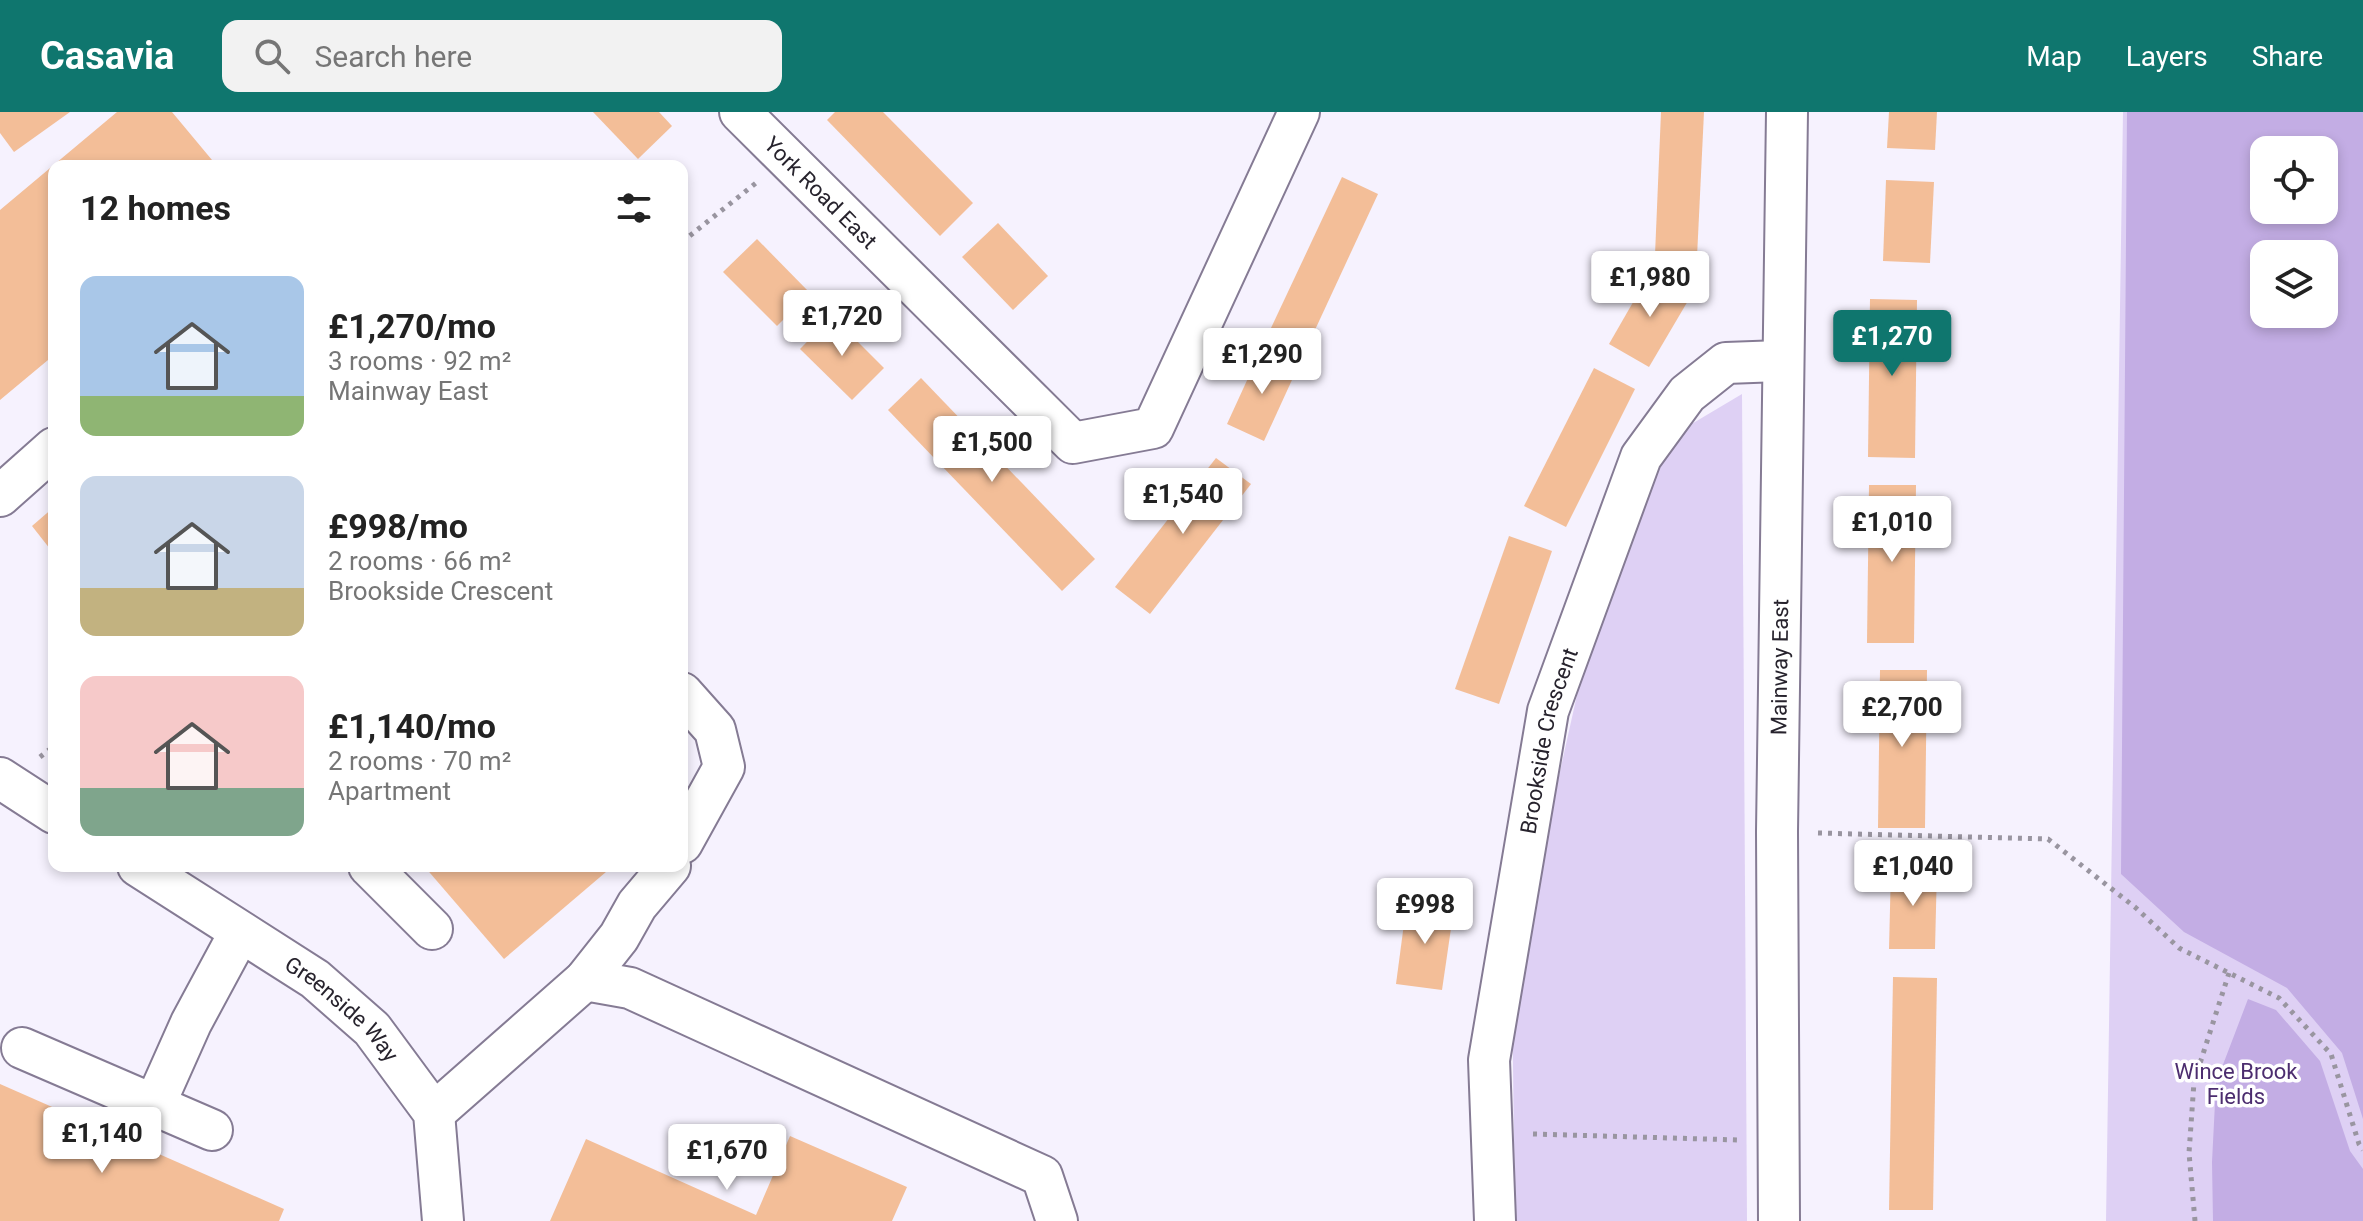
<!DOCTYPE html>
<html lang="en">
<head>
<meta charset="utf-8">
<style>
  :root { --surface:#fff; --page:#f2f2f2; --text:#222; --muted:#767676; --accent:#0f766e }
  body { margin:0; font-family:Roboto,sans-serif; background:var(--page); color:var(--text); height:100vh; display:flex; flex-direction:column; font-size:30px; white-space:nowrap }
  * { box-sizing:border-box; margin:0 }
  p { font-size:26px; color:var(--muted) }
  .icon { flex:none; width:44px; height:44px; fill:none; stroke:currentColor; stroke-width:2; stroke-linecap:round; stroke-linejoin:round }
  .map { position:relative; flex:1; overflow:hidden }
  .sheet { position:absolute; left:48px; top:48px; width:640px; height:712px; display:flex; flex-direction:column; background:var(--surface); border-radius:16px; box-shadow:0 4px 12px #0003 }
  .sheet>* { flex:none }
  .buttons { position:absolute; left:2250px; top:24px; display:grid; gap:16px }
  .buttons a { display:grid; place-items:center; width:88px; height:88px; border-radius:16px; background:var(--surface); box-shadow:0 4px 12px #0003; font-size:40px }
  .price { position:absolute; translate:-50% -68px; padding:0 18px; border-radius:8px; background:#fff; color:#222; font-size:26px; line-height:52px; filter:drop-shadow(0 2px 4px #0008) }
  .price::after { content:''; position:absolute; left:50%; top:48px; width:24px; height:18px; margin-left:-12px; background:inherit; clip-path:polygon(0 0,100% 0,50% 100%) }
  .price.on { background:var(--accent); color:#fff }
  ul { padding:0; list-style:none }
  li { display:flex; align-items:center; gap:24px; height:200px; padding:0 32px }
  li span { display:grid; place-items:center; flex:none; width:224px; height:160px; border-radius:16px; color:#555 }
  li>.icon { margin-inline-start:auto }
  span .icon { width:96px; height:96px; fill:#fffc; stroke-width:1 }
  li b { font-size:34px }
  h2 { display:flex; justify-content:space-between; align-items:center; height:96px; padding:0 32px; font-size:34px }
  header { display:flex; align-items:center; gap:48px; box-sizing:border-box; height:112px; padding:0 40px; background:var(--accent); color:#fff }
  header strong { font-size:38px }
  nav { display:flex; gap:44px; margin-inline-start:auto; font-size:28px }
  .search { width:560px; height:72px; background:var(--page); display:flex; align-items:center; gap:20px; box-sizing:border-box; padding:0 28px; border-radius:16px; color:var(--muted); font-size:30px }
  .map>svg:first-child { display:block }
  .green { fill:#ded0f4; fill-rule:evenodd }
  .forest { fill:#c3ade4; fill-rule:evenodd }
  .building { fill:#f3be98 }
  .lines { fill:none; stroke-linecap:round; stroke-linejoin:round }
  .minor-casing { stroke:#857b94; stroke-width:44 }
  .path { stroke:#9995a0; stroke-width:5; stroke-dasharray:4 6; stroke-linecap:butt }
  .minor { stroke:#fff; stroke-width:40 }
  .labels { text-anchor:middle; stroke-width:7; stroke-linejoin:round; paint-order:stroke }
  .street-label { font-size:22px; fill:#27232d; stroke:#fff }
  .park-label { font-size:22px; fill:#4c2d6f; stroke:#fff }
</style>
</head>
<body>
<header>
<strong>Casavia</strong>
<div class="search"><svg class="icon" aria-label="search" viewBox="0 0 24 24"><circle cx="10" cy="10" r="6"/><path d="M15 15l6 6"/></svg>Search here</div>
<nav><a>Map</a><a>Layers</a><a>Share</a></nav>
</header>
<div class="map">
<svg width="2363" height="1109" viewBox="0 0 2363 1109">
  <rect width="100%" height="100%" fill="#f6f2fe"/>
  <g class="green">
    <path d="M2123,0h240v1109h-257zM2264,38h60v60h-60zM2264,142h60v60h-60z"/>
    <path d="M1742,282l5,827h-232l-3,-234 77,-346 74,-200z"/>
  </g>
  <g class="forest">
    <path d="M2127,0h236v1007l-21,-66 -55,-65 -103,-56 -63,-58zM2264,38h60v60h-60zM2264,142h60v60h-60z"/>
    <path d="M2248,887l28,11 44,51 30,90 13,18v52h-150l-1,-59 4,-79z"/>
  </g>
  <g class="building">
    <path d="M0,0h70l-56,40 -14,-19z"/>
    <path d="M117,0h55l45,54h-163v189l-54,45v-190z"/>
    <path d="M593,0h66l13,14 -34,33z"/>
    <path d="M835,0h48l90,91 -33,33 -113,-116z"/>
    <path d="M1661,0h43l-7,145 -42,-2z"/>
    <path d="M1889,0h48l-2,38 -48,-2z"/>
    <path d="M1342,65l36,17 -70,151 -37,-17z"/>
    <path d="M1886,68l48,2 -4,81 -47,-2z"/>
    <path d="M998,111l50,53 -35,34 -51,-53z"/>
    <path d="M757,127l53,54 -33,33 -54,-54z"/>
    <path d="M1651,159l41,23 -43,73 -40,-23z"/>
    <path d="M1870,187l47,1 -2,158 -47,-1z"/>
    <path d="M832,204l52,52 -32,32 -52,-51z"/>
    <path d="M1260,240l37,17 -33,72 -37,-17z"/>
    <path d="M1594,256l41,21 -69,138 -42,-21z"/>
    <path d="M921,266l174,181 -33,32 -174,-181z"/>
    <path d="M1216,346l35,26 -101,130 -35,-27z"/>
    <path d="M1869,373h47l-2,158h-47z"/>
    <path d="M54,395v47l-22,-28z"/>
    <path d="M1509,424l43,15 -53,153 -44,-15z"/>
    <path d="M1880,558h47l-2,158h-47z"/>
    <path d="M424,754h189l-109,93z"/>
    <path d="M1891,756h46l-2,81h-46z"/>
    <path d="M1407,789l47,7 -12,82 -46,-6z"/>
    <path d="M1893,865l44,1 -4,232h-44z"/>
    <path d="M0,972l284,125 -5,12h-279z"/>
    <path d="M790,1024l117,51 -15,34h-342l36,-82 170,76z"/>
  </g>
  <g class="lines">
    <g class="minor-casing">
      <g id="minor">
        <path id="s1" d="M740,0l333,331 80,-15 146,-316"/>
        <path d="M0,384l54,-48"/>
        <path d="M682,581l33,37 9,37 -42,76"/>
        <path d="M0,666l54,35"/>
        <path id="s2" d="M138,754l177,113 57,50 62,84 9,108"/>
        <path d="M369,754l63,63"/>
        <path d="M585,868l45,8 412,188 15,45"/>
        <path d="M22,936l190,82"/>
        <path d="M154,994l37,-83 49,-91"/>
        <path d="M434,1001l151,-133 34,-43 18,-32 33,-39"/>
        <path id="s3" d="M1495,1109l-6,-161 59,-349 93,-254 46,-63 39,-31 57,-2"/>
        <path id="s4" d="M1779,1109l-2,-389 10,-720"/>
      </g>
    </g>
    <g class="path">
      <path d="M682,130l74,-59"/>
      <path d="M40,645l14,-11"/>
      <path d="M1818,721l230,6 88,69 43,40 100,50 52,56 28,90 4,6"/>
      <path d="M1533,1022l206,6"/>
      <path d="M2195,1109l-6,-68 5,-71 35,-109"/>
    </g>
    <use href="#minor" class="minor"/>
  </g>
  <g class="labels">
    <g class="street-label">
      <text dy="8" stroke="none"><textPath href="#s1" startOffset="114">York Road East</textPath></text>
      <text dy="8" stroke="none"><textPath href="#s4" startOffset="554">Mainway East</textPath></text>
      <text dy="8" stroke="none"><textPath href="#s3" startOffset="486">Brookside Crescent</textPath></text>
      <text dy="8" stroke="none"><textPath href="#s2" startOffset="250">Greenside Way</textPath></text>
    </g>
    <g class="park-label">
      <text x="2236" y="967">Wince Brook<tspan x="2236" dy="25">Fields</tspan></text>
    </g>
  </g>
</svg>
<div class="buttons">
<a><svg class="icon" aria-label="locate" viewBox="0 0 24 24"><circle cx="12" cy="12" r="6"/><path d="M12 2v4M12 18v4M2 12h4M18 12h4"/></svg></a>
<a><svg class="icon" aria-label="layers" viewBox="0 0 24 24"><path d="M12 4l9 5-9 5-9-5zM3 14l9 5 9-5"/></svg></a>
</div>
<b class="price" style="left:1650px;top:207px">£1,980</b>
<b class="price" style="left:842px;top:246px">£1,720</b>
<b class="price on" style="left:1892px;top:266px">£1,270</b>
<b class="price" style="left:1262px;top:284px">£1,290</b>
<b class="price" style="left:992px;top:372px">£1,500</b>
<b class="price" style="left:1183px;top:424px">£1,540</b>
<b class="price" style="left:1892px;top:452px">£1,010</b>
<b class="price" style="left:1902px;top:637px">£2,700</b>
<b class="price" style="left:1913px;top:796px">£1,040</b>
<b class="price" style="left:1425px;top:834px">£998</b>
<b class="price" style="left:102px;top:1063px">£1,140</b>
<b class="price" style="left:727px;top:1080px">£1,670</b>
<section class="sheet">
<h2>12 homes<svg class="icon" aria-label="filters" viewBox="0 0 24 24"><path d="M4 7h16M4 17h16"/><circle cx="9" cy="7" r="2"/><circle cx="15" cy="17" r="2"/></svg></h2>
<ul>
<li><span style="background:linear-gradient(#a9c7e8 75%,#8fb573 0)"><svg class="icon" aria-label="home" viewBox="0 0 24 24"><path d="M3 11l9-7 9 7M6 9v11h12V9"/></svg></span><div><b>£1,270/mo</b><p>3 rooms · 92 m²</p><p>Mainway East</p></div></li>
<li><span style="background:linear-gradient(#c9d6e8 70%,#c2b280 0)"><svg class="icon" aria-label="home" viewBox="0 0 24 24"><path d="M3 11l9-7 9 7M6 9v11h12V9"/></svg></span><div><b>£998/mo</b><p>2 rooms · 66 m²</p><p>Brookside Crescent</p></div></li>
<li><span style="background:linear-gradient(#f6c9c9 70%,#7fa58c 0)"><svg class="icon" aria-label="home" viewBox="0 0 24 24"><path d="M3 11l9-7 9 7M6 9v11h12V9"/></svg></span><div><b>£1,140/mo</b><p>2 rooms · 70 m²</p><p>Apartment</p></div></li>
</ul>
</section>
</div>
</body>
</html>
